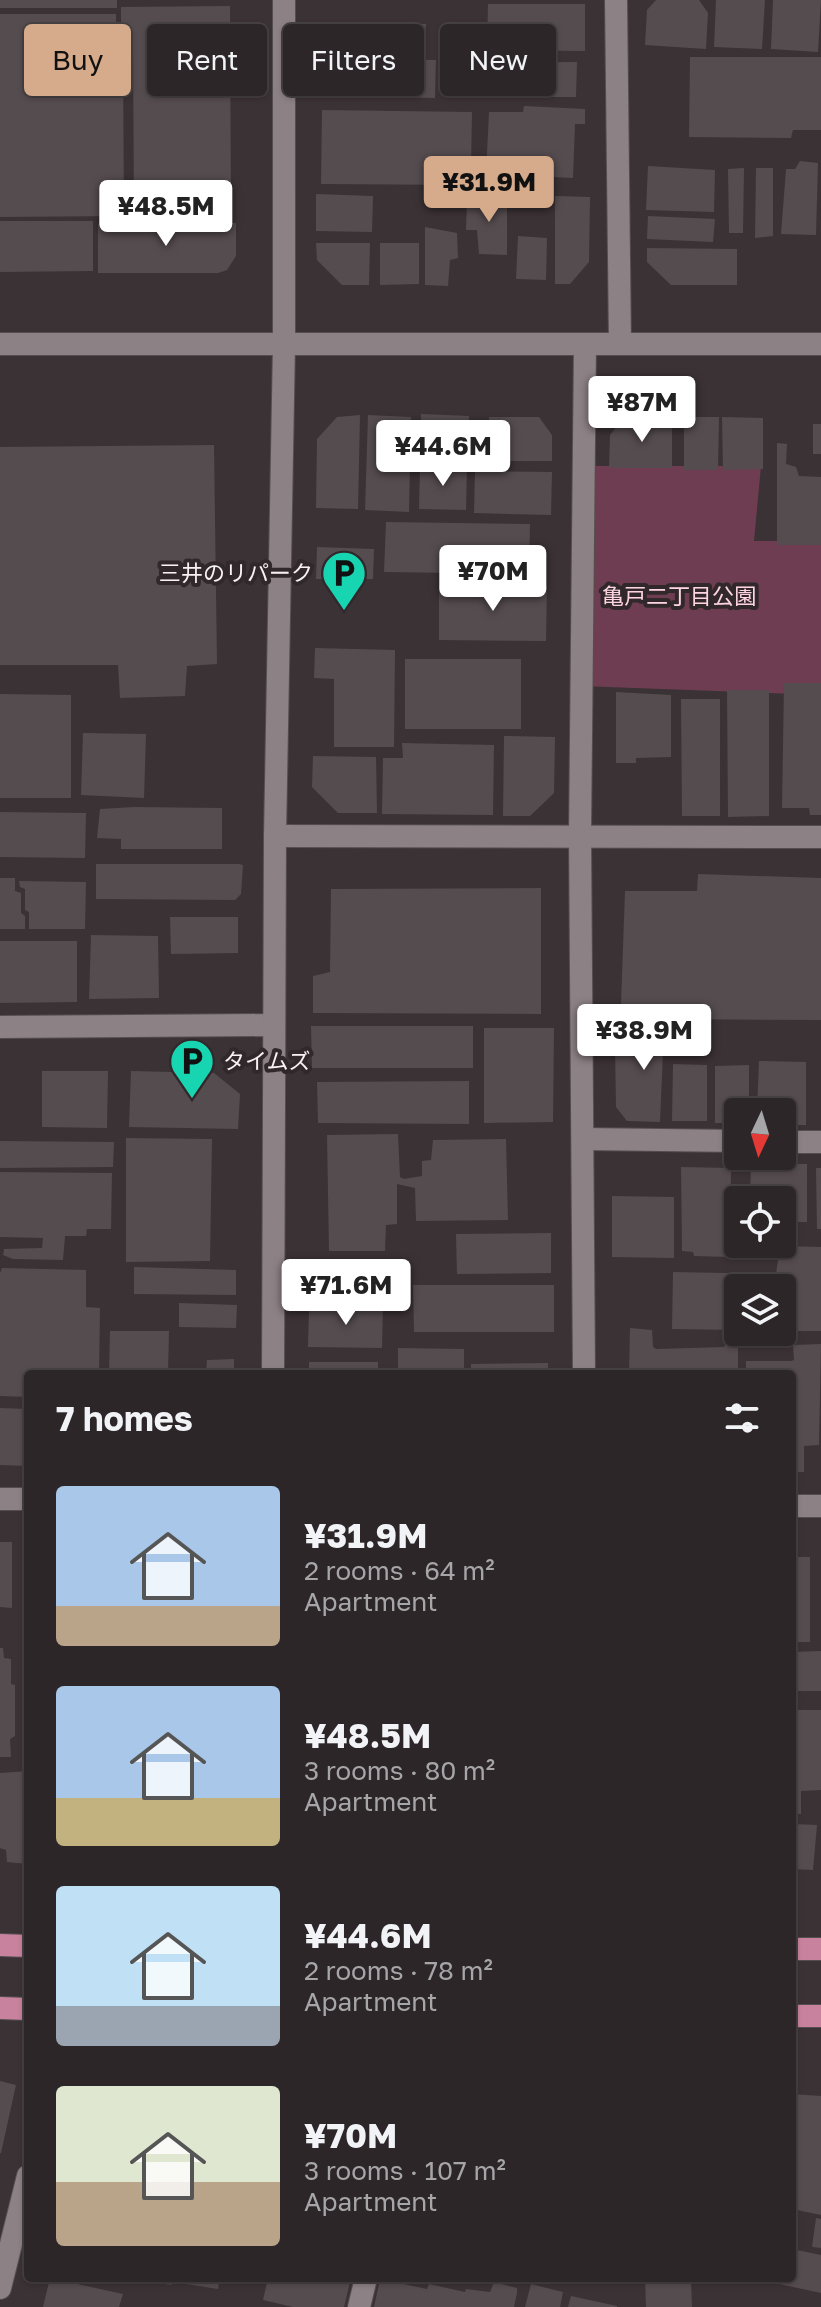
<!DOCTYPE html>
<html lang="en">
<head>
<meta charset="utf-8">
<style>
  :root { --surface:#2c2628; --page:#342e30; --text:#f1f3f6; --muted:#a6a5a8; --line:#484345; --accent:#d6ab8b }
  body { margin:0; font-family:"Golos Text","Noto Sans JP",sans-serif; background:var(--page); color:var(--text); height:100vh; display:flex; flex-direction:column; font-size:30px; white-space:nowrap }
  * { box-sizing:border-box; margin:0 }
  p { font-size:26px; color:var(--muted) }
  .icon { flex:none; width:44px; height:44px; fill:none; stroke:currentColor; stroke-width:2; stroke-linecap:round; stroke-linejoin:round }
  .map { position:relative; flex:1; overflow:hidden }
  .drawer { position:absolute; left:24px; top:1370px; width:772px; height:912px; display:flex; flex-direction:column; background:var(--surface); border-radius:8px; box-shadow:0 2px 6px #0004,0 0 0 2px var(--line) }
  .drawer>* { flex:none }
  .top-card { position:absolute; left:24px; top:24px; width:774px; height:72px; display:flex; gap:16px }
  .needle { width:52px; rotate:184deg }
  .tools { position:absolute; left:724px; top:1098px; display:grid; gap:16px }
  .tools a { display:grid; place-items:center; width:72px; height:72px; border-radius:8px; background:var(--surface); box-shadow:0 2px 6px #0004,0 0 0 2px var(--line); font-size:40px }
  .price { position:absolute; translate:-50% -68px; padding:0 18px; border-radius:8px; background:#fff; color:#222; font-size:26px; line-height:52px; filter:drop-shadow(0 2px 4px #0008) }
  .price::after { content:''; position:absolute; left:50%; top:48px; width:24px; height:18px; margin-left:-12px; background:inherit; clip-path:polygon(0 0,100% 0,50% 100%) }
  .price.selected { background:var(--accent); color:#111 }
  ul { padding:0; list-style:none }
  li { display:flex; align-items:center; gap:24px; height:200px; padding:0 32px }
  li span { display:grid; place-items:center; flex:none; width:224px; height:160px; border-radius:8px; color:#555 }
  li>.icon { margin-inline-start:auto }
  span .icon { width:96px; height:96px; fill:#fffc; stroke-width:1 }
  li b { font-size:34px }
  h2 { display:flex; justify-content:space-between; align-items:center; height:96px; padding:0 32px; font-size:34px }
  .pill { padding:0 28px; border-radius:8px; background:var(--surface); box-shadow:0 2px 6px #0004,0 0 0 2px var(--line); font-size:28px; line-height:72px }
  .pill.selected { background:var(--accent); color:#111 }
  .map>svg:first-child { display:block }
  .green { fill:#6e3d51 }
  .building { fill:#554c4f }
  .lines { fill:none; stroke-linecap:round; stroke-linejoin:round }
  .minor-casing { stroke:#554e50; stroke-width:24 }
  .tertiary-casing { stroke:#554e50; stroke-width:24 }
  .primary-casing { stroke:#554e50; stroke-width:24 }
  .minor { stroke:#8c8184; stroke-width:22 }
  .tertiary { stroke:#8c8184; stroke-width:22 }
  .primary { stroke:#c9829e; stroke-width:22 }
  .labels { text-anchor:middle; stroke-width:8; stroke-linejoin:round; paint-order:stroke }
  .poi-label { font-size:22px; fill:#f8f2f4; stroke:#31282b; text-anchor:end }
  .park-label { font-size:22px; fill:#fed4e3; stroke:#31282b }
</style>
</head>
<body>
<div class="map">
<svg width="821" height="2307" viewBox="0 0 821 2307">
  <rect width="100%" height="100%" fill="#3b3235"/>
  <path class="green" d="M594,466h167l-7,75h67v154l-241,-9z"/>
  <g class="building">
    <rect x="0" y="0" width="117" height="8"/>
    <path d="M656,0h43l9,13 -2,36 -61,-4 2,-35z"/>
    <path d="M716,0h49l-3,49 -48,-2z"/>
    <path d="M773,0h48l-3,52 -47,-3z"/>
    <path d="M488,4h97v47l-98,-1z"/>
    <path d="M230,6l1,211 -97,1 -1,-167h-12v-44z"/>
    <path d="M0,14h116v41h7l1,161 -124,1z"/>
    <path d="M320,24h106l-2,29 -104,-1z"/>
    <path d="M690,57h131v73h-28l-2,8 -102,-1z"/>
    <path d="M320,58l116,2 -1,38 -115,-2z"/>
    <path d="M577,62l-1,35h-131l1,-34z"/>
    <path d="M524,106l61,3v15h-10l-2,54 -87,-4 3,-62h34z"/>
    <path d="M322,110l150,2 -1,53 -4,2 -1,18 -145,-1z"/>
    <path d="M800,161l18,2 -2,72 -35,-1 5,-65h9z"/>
    <path d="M648,166l67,4 -1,42 -68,-2z"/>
    <path d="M744,168l-1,65h-14l-1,-64z"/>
    <path d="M756,168h17v68l-18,2z"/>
    <path d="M316,194l57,2 -1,36 -56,-1z"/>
    <path d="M555,196l35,1 -1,65 -19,22h-15z"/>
    <path d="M507,198v57l-28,-1 -2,-24h-11l1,-31z"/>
    <path d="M648,216l67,3 -2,23 -66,-3z"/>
    <path d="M0,221h93v50l-93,1z"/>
    <path d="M236,223v33l-9,14 -9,3h-120v-49z"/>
    <path d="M425,227l32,6 1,25 -8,2 -2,26 -23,-1z"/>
    <path d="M518,236l29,2 -1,42 -30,-1z"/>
    <path d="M316,243h54l-1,42h-27l-25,-25z"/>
    <path d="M380,243h39v41l-39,1z"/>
    <path d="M647,248l90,1v36h-66l-24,-23z"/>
    <path d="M421,414l48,2 -1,40 -48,1z"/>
    <path d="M360,415l-2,94 -42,-1 1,-69 20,-22z"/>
    <path d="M368,415l43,2 -2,95 -44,-2z"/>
    <path d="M489,417h50l13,18v26h-73l-1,-22 10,-1z"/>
    <path d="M624,417l48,1v50h-63l1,-33z"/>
    <path d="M684,417h35l-1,53h-34z"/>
    <path d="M722,417l41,1v51l-40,1z"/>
    <rect x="813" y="424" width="8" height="30"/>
    <path d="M777,443l10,1 -1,20 10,3 3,9 22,1v68h-44z"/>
    <path d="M214,445l3,219 -30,2 -2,30 -65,2 -2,-33h-118v-218z"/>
    <path d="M420,466l47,1 -1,43 -47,-1z"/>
    <path d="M475,471l77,1 -1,43 -77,-2z"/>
    <path d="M386,522l144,2 -1,50 -145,-2z"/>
    <path d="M317,547l57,2 -1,30h-57z"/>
    <path d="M439,585l108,1 -1,55 -107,-1z"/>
    <path d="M315,648l80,2 -1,97h-60v-68l-20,-1z"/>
    <rect x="405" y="659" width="116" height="70"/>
    <path d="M784,683h37v132h-11l-1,-7h-27z"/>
    <path d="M727,690h42v126l-41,1z"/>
    <path d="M616,692l55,3v62l-35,1v5h-20z"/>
    <path d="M0,694l71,1v103h-71z"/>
    <path d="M681,699h39v117h-38z"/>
    <path d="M83,733l63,1 -2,64 -63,-3z"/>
    <path d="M504,736l51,1 -1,56 -24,23h-27z"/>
    <path d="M402,743l92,2 -1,70 -111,-1 1,-56h20z"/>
    <path d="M313,756l63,1 1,56h-39l-26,-26z"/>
    <path d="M134,807l88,1v41h-101v-10l-24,-1 3,-29z"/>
    <path d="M0,812l86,1 -1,45 -85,-1z"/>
    <path d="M96,864h143l4,1 -2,29 -6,6 -139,-1z"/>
    <path d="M698,874l123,4v142l-161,-1 -1,-12 -38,-3 4,-113h72z"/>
    <path d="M0,878h15v13l6,2v20l4,3v13h-25z"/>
    <path d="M19,881l67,1 -1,47h-56v-17l-4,-2v-21l-5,-2z"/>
    <path d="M541,888v126l-228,-1v-37l17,-4 1,-83z"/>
    <path d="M170,917h68v36l-67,1z"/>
    <path d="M91,935l67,1 1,62 -70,1z"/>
    <path d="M0,941h77v61l-77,1z"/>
    <path d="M311,1026h162v42h-161z"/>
    <path d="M484,1028h70l-1,94 -69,1z"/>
    <path d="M620,1032h56v4l18,1v14l-31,1 -3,70 -33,-1 -11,-14 -1,-59z"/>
    <path d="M759,1061l47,1v63h-24v-13h-25z"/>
    <path d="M673,1064l34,1v56h-35z"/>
    <path d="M749,1065v47h-11v11h-23v-57z"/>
    <path d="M42,1071h66l-1,57 -65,-1z"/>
    <path d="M131,1071l83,2 26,21 -2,35 -109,-2z"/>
    <path d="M469,1081v43l-151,-1 -1,-41z"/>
    <path d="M398,1134l2,43 4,2 18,-3v-15l9,-1 2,-20 73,-1 2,81 -92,1 -1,-33 -18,-4v40l-11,1 -1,26h-56l-2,-116z"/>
    <path d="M126,1138l86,1 -2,122 -84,1z"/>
    <path d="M0,1141l114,1 -1,25 -113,1z"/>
    <path d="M751,1164h56v58h-25v-22h-32z"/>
    <path d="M681,1167l50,1 -1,89 -36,-1 -1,-4 -11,-1z"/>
    <path d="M816,1168h5v61h-4z"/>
    <path d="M0,1172l112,1 -1,56h-24l-1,7h-21l-2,24 -50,-1 -10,-4 1,-6 38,-1 1,-10 -43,-1z"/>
    <path d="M612,1196l62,1v61l-62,-1z"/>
    <path d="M551,1233v40l-94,1 -1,-40z"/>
    <path d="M780,1246l41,1v84h-39v-43h-44v42l-66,-1 1,-57 103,2z"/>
    <path d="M134,1267l102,3v25l-102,-1z"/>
    <path d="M2,1268l84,2v37l14,1 -1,66h-71v23l-28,-1v-123z"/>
    <path d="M413,1285h141v47h-140z"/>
    <path d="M179,1303l58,2 -1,23 -57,-1z"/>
    <path d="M383,1306l-1,42 -74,-1 1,-40z"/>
    <path d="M630,1328l22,2 1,17 3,2 68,-2 3,-7h11v34h-109z"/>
    <path d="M110,1331h59l-1,43h-59z"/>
    <path d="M821,1344l-2,101 -15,1v26h-12v-98h-46v-13h45l3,-1 -1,-15z"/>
    <path d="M398,1348l66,1v25h-66z"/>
    <path d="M234,1359v15h-28l1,-14z"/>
    <rect x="309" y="1362" width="69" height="12"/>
    <path d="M548,1363v11h-77v-10z"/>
    <path d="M0,1408l28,1 -2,57 -26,-1z"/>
    <path d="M0,1542h12v66l-12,-1z"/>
    <rect x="792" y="1557" width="18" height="85"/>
    <path d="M0,1648h3l1,10 7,1v25l4,1v51l-5,3 1,18h-11z"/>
    <path d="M821,1651v40h-29v-39z"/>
    <path d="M792,1710h29v80l-20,1v23h-9z"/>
    <path d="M28,1771v93l-21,-2 -1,-12 -6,-2v-75z"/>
    <path d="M792,1824l25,1 -4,45 -21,-1z"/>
    <path d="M0,2081l16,4 -15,68h-1z"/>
    <path d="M792,2094l29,2v119l-29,-6z"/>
    <path d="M816,2218l5,1v29l-9,-1z"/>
    <path d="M792,2249l29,6v38l-56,-12 1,-3h26z"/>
    <path d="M50,2278l73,16 -4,13h-76z"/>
    <path d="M151,2278h69l-2,11 -45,-7 -2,3 -21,-3z"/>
    <path d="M268,2278h83l-7,29h-51l-30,-7z"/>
    <path d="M645,2278h46l1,29h-46z"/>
    <path d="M380,2279l47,10 2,-5 36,8 1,-3 24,3 4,-10 23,6v5l-3,14h-140z"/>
    <path d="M531,2284l32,8 -3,15h-35z"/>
    <path d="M571,2296l46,10v1h-49z"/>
  </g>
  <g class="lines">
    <g class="minor-casing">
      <g id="minor">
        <path d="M616,0l4,344"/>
        <path d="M275,836l546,1"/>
        <path d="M0,1027l273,-2"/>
        <path d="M584,1139l154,2"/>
        <path d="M782,1142h39"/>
        <path d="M273,1374l2,-538 9,-492v-344"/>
        <path d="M584,1374l-4,-539 5,-491"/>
        <path d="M0,1499h28"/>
        <path d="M792,1506h29"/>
        <path d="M0,2288l28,-112"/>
        <path d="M359,2307l7,-29"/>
      </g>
    </g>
    <g class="tertiary-casing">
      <path id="tertiary" d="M0,344h821"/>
    </g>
    <g class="primary-casing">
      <g id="primary">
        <path d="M0,1945l28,1"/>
        <path d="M792,1949h29"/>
        <path d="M0,2008l28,1"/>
        <path d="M792,2016h29"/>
      </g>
    </g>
    <use href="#minor" class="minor"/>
    <use href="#tertiary" class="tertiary"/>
    <use href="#primary" class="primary"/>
  </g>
  <defs>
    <g id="parking-pin" transform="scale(2.3)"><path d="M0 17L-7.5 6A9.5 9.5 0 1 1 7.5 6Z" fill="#18d5b2" stroke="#31282b"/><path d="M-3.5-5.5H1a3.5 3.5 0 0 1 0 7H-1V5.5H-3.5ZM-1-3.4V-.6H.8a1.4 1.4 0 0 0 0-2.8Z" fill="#111"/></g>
  </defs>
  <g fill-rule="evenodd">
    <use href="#parking-pin" x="344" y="573"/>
    <use href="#parking-pin" x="192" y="1061"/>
  </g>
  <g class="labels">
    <g class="poi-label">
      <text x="313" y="581">三井のリパーク</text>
      <text x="223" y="1069" text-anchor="start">タイムズ</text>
    </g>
    <g class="park-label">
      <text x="679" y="604">亀戸二丁目公園</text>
    </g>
  </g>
</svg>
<div class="tools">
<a><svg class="needle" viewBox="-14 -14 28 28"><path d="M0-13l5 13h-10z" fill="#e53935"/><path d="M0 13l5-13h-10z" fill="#a6a5a8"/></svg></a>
<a><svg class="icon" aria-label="locate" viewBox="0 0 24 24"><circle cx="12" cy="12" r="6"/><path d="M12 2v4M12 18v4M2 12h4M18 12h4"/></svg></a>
<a><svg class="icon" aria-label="layers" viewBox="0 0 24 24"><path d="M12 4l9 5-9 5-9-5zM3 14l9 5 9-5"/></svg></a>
</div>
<b class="price selected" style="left:489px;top:224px">¥31.9M</b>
<b class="price" style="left:166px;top:248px">¥48.5M</b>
<b class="price" style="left:642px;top:444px">¥87M</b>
<b class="price" style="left:443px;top:488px">¥44.6M</b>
<b class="price" style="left:493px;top:613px">¥70M</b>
<b class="price" style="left:644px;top:1072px">¥38.9M</b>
<b class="price" style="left:346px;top:1327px">¥71.6M</b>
<div class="top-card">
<a class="pill selected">Buy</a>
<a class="pill">Rent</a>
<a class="pill">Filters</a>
<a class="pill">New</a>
</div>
<section class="drawer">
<h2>7 homes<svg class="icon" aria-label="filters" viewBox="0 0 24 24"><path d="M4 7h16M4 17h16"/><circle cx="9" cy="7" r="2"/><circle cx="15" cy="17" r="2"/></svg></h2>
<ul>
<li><span style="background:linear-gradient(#a9c7e8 75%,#b9a48a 0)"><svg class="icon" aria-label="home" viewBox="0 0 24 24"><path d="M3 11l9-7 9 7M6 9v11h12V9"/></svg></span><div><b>¥31.9M</b><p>2 rooms · 64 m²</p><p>Apartment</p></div></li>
<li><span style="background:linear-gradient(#a9c7e8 70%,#c2b280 0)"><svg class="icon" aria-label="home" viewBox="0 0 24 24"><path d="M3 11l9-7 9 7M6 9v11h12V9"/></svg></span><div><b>¥48.5M</b><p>3 rooms · 80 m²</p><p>Apartment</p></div></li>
<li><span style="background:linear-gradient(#bfe0f5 75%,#9aa5b1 0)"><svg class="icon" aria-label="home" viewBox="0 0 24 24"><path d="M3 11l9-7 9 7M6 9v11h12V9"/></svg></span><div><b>¥44.6M</b><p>2 rooms · 78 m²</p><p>Apartment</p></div></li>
<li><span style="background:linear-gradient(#dfe7d0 60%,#b9a48a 0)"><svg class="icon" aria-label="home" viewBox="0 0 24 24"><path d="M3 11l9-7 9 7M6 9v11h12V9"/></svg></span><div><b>¥70M</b><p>3 rooms · 107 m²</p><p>Apartment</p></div></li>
</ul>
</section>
</div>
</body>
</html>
